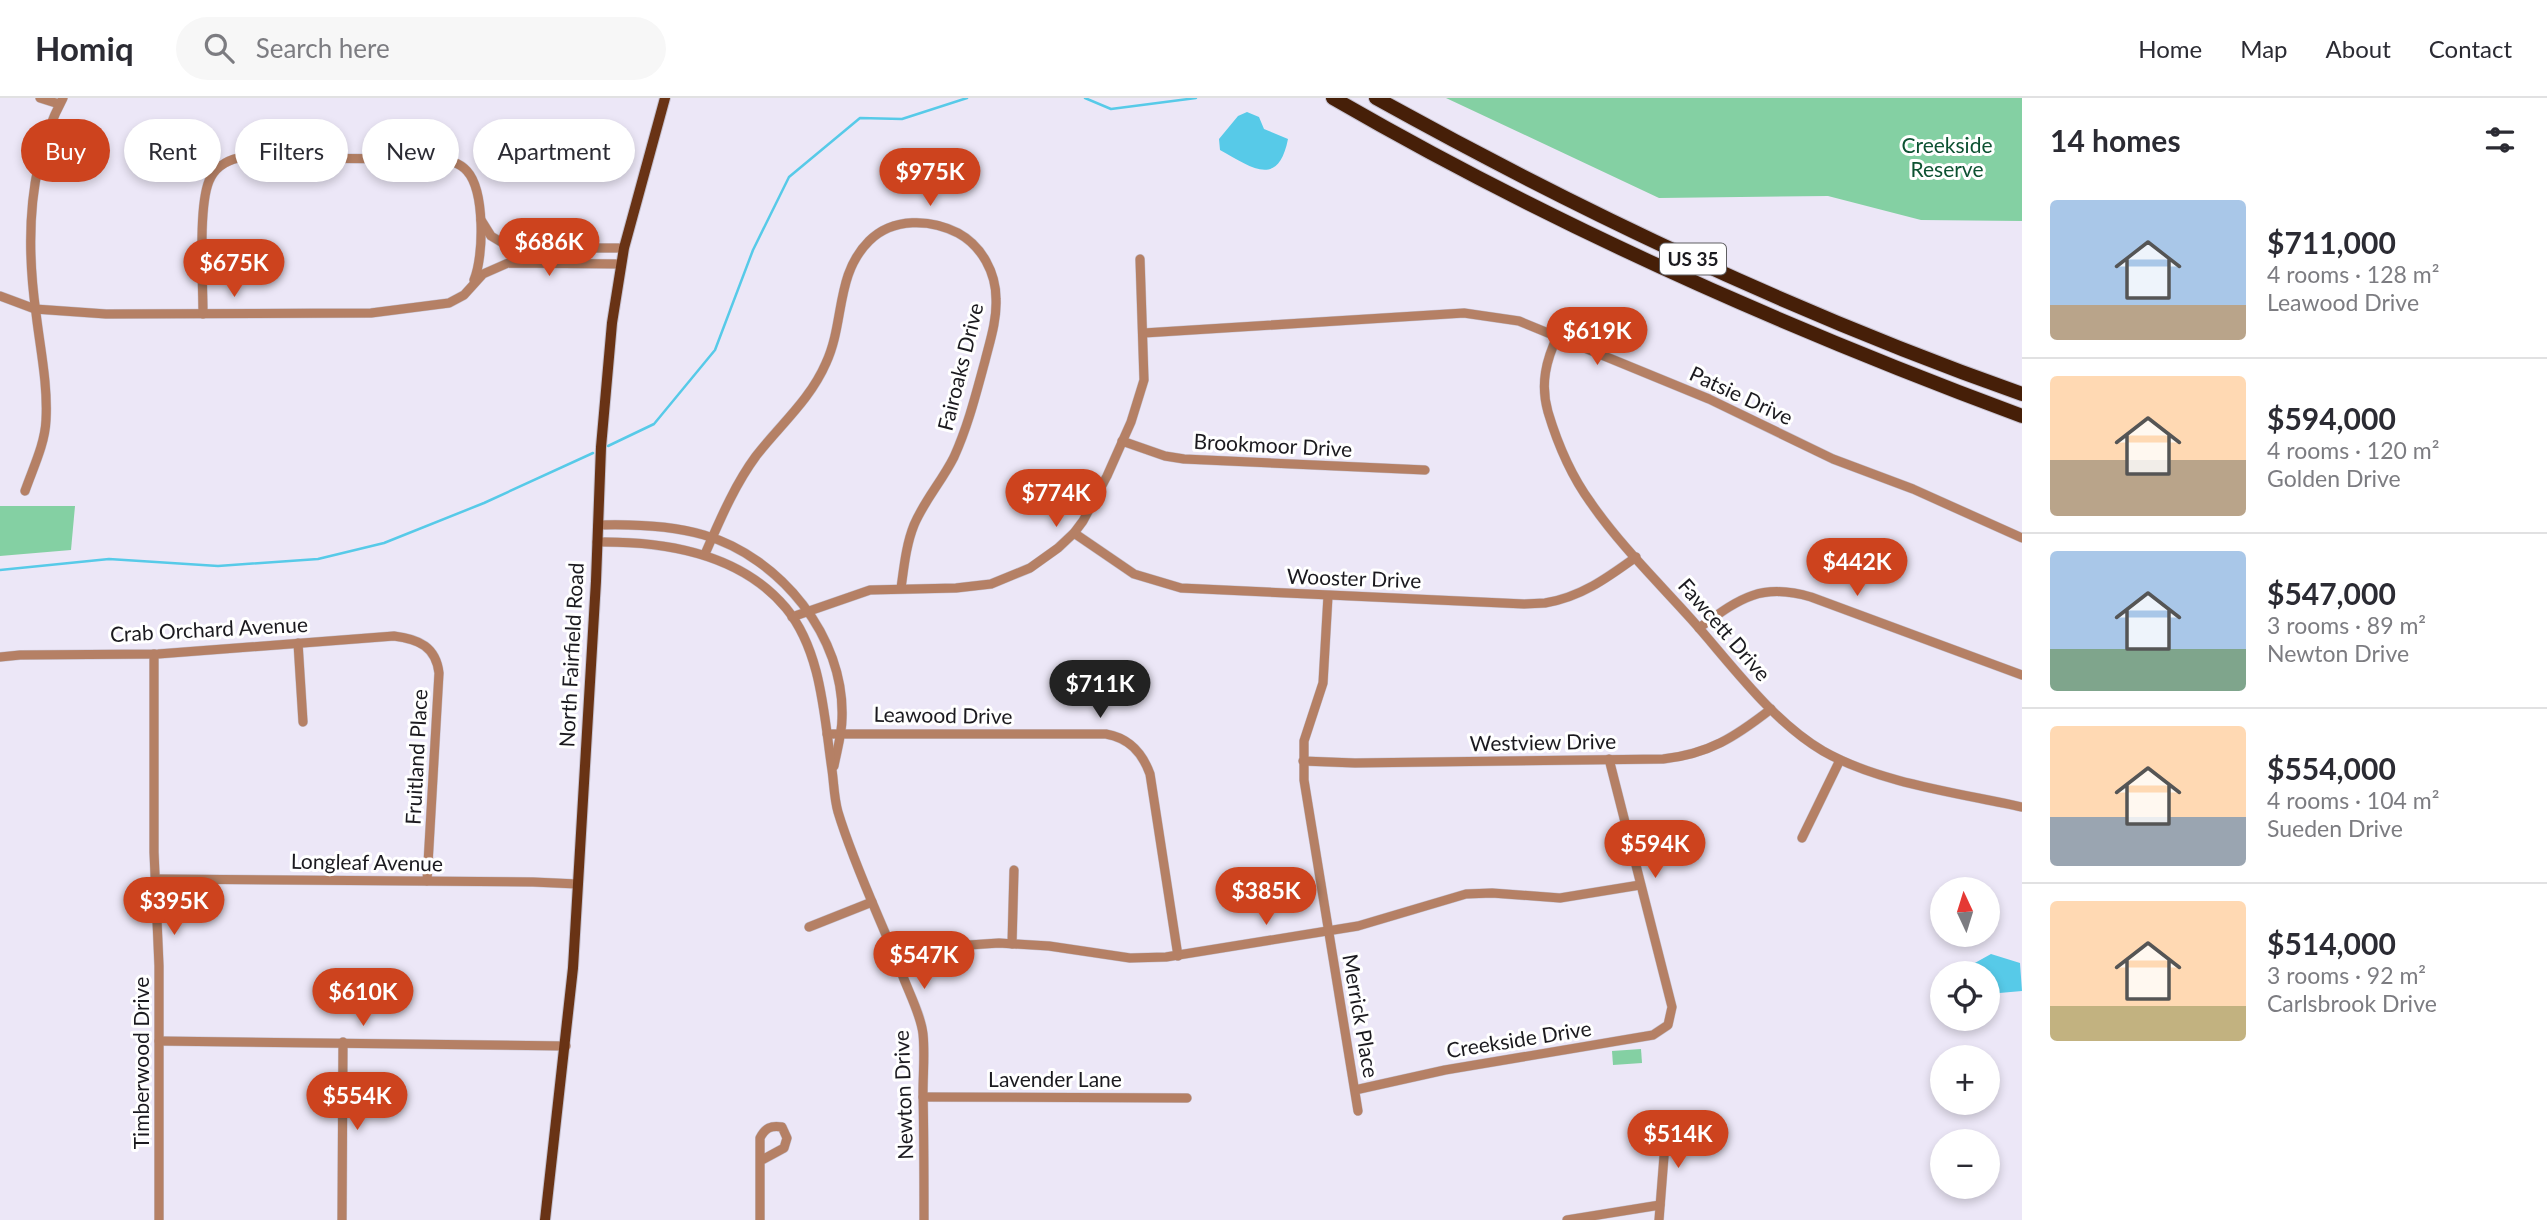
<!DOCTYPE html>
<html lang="en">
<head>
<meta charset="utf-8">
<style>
  :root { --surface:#fff; --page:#f7f7f7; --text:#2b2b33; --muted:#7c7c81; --line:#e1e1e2; --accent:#cd431e }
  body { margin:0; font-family:Lato,sans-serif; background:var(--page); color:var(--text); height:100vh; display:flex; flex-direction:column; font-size:26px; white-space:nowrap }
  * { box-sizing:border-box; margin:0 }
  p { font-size:23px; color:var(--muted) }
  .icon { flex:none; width:38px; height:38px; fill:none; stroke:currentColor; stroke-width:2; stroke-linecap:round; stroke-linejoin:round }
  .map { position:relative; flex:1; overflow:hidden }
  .sheet { display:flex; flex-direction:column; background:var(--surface); width:525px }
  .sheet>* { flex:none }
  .guide { position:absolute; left:21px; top:21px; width:665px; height:63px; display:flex; gap:14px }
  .needle { width:46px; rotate:356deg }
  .controls { position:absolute; left:1930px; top:779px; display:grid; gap:14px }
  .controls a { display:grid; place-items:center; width:70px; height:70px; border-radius:50%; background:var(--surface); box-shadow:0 4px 10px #0003; font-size:35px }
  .price { position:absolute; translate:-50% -60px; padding:0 16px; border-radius:24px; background:var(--accent); color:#fff; font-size:23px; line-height:46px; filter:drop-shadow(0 2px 4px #0008) }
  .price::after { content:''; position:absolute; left:50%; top:42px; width:21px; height:16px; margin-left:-10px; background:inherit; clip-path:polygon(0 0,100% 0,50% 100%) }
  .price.selected { background:#222; color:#fff }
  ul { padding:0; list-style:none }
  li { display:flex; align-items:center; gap:21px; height:175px; padding:0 28px }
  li+li { border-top:2px solid var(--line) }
  li span { display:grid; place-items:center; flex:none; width:196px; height:140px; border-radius:7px; color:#555 }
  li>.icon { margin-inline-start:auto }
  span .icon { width:84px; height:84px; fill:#fffc; stroke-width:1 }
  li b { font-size:30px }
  h2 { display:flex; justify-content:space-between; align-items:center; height:84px; padding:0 28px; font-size:30px }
  .chip { padding:0 24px; border-radius:32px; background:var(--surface); box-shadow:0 4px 10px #0003; font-size:24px; line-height:63px }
  .chip.selected { background:var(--accent); color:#fff }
  header { display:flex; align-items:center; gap:42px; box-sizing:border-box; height:98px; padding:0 35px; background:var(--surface); border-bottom:2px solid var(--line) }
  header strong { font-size:33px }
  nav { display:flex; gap:38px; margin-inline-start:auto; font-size:24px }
  .search { width:490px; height:63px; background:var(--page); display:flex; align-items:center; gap:18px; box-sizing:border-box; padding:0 24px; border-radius:38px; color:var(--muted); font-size:26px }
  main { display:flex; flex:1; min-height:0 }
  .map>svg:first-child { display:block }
  .green { fill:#84d0a3 }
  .water { fill:#57cae8 }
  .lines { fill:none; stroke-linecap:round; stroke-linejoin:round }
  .stream { stroke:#57cae8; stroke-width:2.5 }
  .minor-casing { stroke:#c6c2d0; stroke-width:10 }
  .major-casing { stroke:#c6c2d0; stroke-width:12 }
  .highway-casing { stroke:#c6c2d0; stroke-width:16 }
  .minor { stroke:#b58065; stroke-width:9 }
  .major { stroke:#693315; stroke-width:10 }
  .highway { stroke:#461f08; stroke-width:14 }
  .labels { text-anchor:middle; stroke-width:6; stroke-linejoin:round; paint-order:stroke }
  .shield { fill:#fff; stroke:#5f5f62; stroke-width:2 }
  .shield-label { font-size:19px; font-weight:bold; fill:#1b1a1f }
  .park-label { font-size:21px; fill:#0d5232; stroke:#fff }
  .street-label { font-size:21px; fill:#1b1a1f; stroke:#fff }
</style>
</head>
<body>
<header>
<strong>Homiq</strong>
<div class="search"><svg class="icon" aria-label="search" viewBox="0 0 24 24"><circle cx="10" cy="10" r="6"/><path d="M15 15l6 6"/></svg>Search here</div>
<nav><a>Home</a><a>Map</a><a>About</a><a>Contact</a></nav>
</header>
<main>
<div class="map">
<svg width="2022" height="1122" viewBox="0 0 2022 1122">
  <rect width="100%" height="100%" fill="#ece7f7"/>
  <g class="green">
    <path d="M1446,0h576v123l-101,-1 -93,-24 -169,2z"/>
    <path d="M0,408h75l-4,44 -71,6z"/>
    <path d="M1641,951l1,14 -29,2 -1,-14z"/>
  </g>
  <g class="water">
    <path d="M1247,14l12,5 5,12 24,10c-10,50 -37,28 -68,11l-1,-11 19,-23z"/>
    <path d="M1991,856l29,9 2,28 -34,3v-21h-11l-4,-9z"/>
  </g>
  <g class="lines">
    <g class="stream">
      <path d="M1085,0l26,11 85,-11"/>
      <path d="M608,348l46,-22 61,-74 38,-100 36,-73 71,-59 42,1 65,-21"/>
      <path d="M0,472l109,-11 109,7 100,-7 66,-16 100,-40 109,-50"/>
    </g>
    <g class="minor-casing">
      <g id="minor">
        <path d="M40,0l19,6"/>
        <path d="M481,122l10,16 20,12h113"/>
        <path d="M0,198l35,13 71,5 265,-1 78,-10 15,-8 19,-21 25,-11 113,1"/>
        <path d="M203,216c0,-32 -5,-106 6,-133 5,-12 16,-20 29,-23l199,1c11,1 22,3 30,12 18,20 17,85 7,109"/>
        <path d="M1144,235l320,-20 55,8 190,78 124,60 80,30 109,49"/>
        <path d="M1558,237c-12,25 -18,49 -10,77 9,30 24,65 43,91 29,42 67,79 101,117 39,44 80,101 131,131 56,32 136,42 199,56"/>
        <path d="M1122,343l43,15 19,3 241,11"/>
        <path d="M25,393c8,-23 20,-47 21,-71 2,-36 -6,-72 -10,-107 -10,-71 -8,-150 27,-215"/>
        <path d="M598,427c35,-1 72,0 106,10 76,22 141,102 138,183 0,16 -5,32 -8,48"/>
        <path d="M1074,435l60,41 47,14 343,16 21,-1c36,-6 62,-25 91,-46"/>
        <path d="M597,444c68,-1 143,11 189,66 36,44 38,109 46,162 2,14 2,28 6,42 17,56 43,108 64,162 7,19 19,41 21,60 2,19 0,40 0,59 1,42 1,85 1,127"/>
        <path d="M705,456c15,-34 29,-68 51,-98 24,-31 54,-56 70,-93 19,-41 9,-88 43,-122 24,-24 62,-22 89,-8 24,13 38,40 38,66 1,21 -6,42 -11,62 -9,33 -17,65 -31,96 -12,24 -30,44 -40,68 -8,20 -10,42 -13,63"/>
        <path d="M1328,498l-5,87 -19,58v39l54,331"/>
        <path d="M792,519l78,-27 86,-2 35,-4 39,-16 28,-20 16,-15 9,-12 24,-45 24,-54 13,-42 -4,-121"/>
        <path d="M1699,530c40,-29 61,-46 112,-31l211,78"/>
        <path d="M298,545l5,79"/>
        <path d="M154,556v198l5,114v254"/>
        <path d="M0,559l20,-2 138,-1 236,-18c25,3 42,11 45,37l-12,208"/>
        <path d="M827,636h279c23,4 36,18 44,40l28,182"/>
        <path d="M1303,663l52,2 308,-4c46,-5 72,-22 108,-50"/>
        <path d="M1802,740l38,-78"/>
        <path d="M156,781l377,3 44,2"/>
        <path d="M809,829l63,-25"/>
        <path d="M1012,846l2,-74"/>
        <path d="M896,862l58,-14 45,-3 50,3 81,12 36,-1 192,-31 108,-32 26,-1 68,5 80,-13"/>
        <path d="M159,943l407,5"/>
        <path d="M1355,992l90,-20 208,-35 15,-10 4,-18 -63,-248"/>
        <path d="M923,999l264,1"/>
        <path d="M342,1122l1,-178"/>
        <path d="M760,1122v-82c5,-10 11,-13 22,-11l5,11 -3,10 -24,13"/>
        <path d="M1567,1122l93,-15"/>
        <path d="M1659,1122l8,-102"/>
      </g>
    </g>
    <g class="major-casing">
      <path id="major" d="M545,1122l28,-252 23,-387 5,-134 11,-124 12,-75 41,-150"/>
    </g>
    <g class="highway-casing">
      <g id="highway">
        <path d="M1333,0c219,127 452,230 689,318"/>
        <path d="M1376,0c207,115 423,217 646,296"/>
      </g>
    </g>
    <use href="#minor" class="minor"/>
    <use href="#major" class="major"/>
    <use href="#highway" class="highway"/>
  </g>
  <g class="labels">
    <rect class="shield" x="1660" y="145.5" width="66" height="31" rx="5"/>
    <g class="shield-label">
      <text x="1693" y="168">US 35</text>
    </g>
    <g class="park-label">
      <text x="1947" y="55">Creekside<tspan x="1947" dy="24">Reserve</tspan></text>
    </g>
    <g class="street-label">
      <text transform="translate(961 269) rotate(-76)" y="7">Fairoaks Drive</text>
      <text transform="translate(1741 298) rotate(25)" y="7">Patsie Drive</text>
      <text transform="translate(1273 348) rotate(3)" y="7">Brookmoor Drive</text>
      <text transform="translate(1354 481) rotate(2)" y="7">Wooster Drive</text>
      <text transform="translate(209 532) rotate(-3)" y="7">Crab Orchard Avenue</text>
      <text transform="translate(1724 532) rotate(49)" y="7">Fawcett Drive</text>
      <text transform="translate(572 557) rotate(-87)" y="7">North Fairfield Road</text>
      <text transform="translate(943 618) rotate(1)" y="7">Leawood Drive</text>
      <text transform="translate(1543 645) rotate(-1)" y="7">Westview Drive</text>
      <text transform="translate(417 659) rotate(-87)" y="7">Fruitland Place</text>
      <text transform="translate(367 765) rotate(1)" y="7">Longleaf Avenue</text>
      <text transform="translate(1360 918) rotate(80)" y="7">Merrick Place</text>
      <text transform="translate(1519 942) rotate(-9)" y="7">Creekside Drive</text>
      <text transform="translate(142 965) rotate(-90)" y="7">Timberwood Drive</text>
      <text x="1055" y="989">Lavender Lane</text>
      <text transform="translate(904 997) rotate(-92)" y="7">Newton Drive</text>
    </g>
  </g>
</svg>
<div class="controls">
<a><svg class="needle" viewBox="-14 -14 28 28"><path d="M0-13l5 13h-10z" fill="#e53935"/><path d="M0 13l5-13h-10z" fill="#7c7c81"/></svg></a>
<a><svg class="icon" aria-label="locate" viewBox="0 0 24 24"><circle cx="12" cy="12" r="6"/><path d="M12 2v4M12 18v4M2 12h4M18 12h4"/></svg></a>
<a>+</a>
<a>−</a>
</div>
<b class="price" style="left:930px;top:110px">$975K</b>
<b class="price" style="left:549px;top:180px">$686K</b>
<b class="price" style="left:234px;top:201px">$675K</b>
<b class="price" style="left:1597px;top:269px">$619K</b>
<b class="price" style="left:1056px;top:431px">$774K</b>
<b class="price" style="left:1857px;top:500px">$442K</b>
<b class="price selected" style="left:1100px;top:622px">$711K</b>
<b class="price" style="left:1655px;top:782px">$594K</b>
<b class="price" style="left:1266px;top:829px">$385K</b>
<b class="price" style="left:174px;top:839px">$395K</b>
<b class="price" style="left:924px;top:893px">$547K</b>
<b class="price" style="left:363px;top:930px">$610K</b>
<b class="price" style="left:357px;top:1034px">$554K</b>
<b class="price" style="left:1678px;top:1072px">$514K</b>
<div class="guide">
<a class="chip selected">Buy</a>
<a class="chip">Rent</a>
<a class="chip">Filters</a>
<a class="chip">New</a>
<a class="chip">Apartment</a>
</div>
</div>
<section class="sheet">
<h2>14 homes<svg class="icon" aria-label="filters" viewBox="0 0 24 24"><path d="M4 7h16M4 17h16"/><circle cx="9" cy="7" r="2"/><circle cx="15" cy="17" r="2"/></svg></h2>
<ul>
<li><span style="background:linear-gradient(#a9c7e8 75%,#b9a48a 0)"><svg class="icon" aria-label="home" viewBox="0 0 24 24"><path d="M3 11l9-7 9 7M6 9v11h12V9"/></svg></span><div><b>$711,000</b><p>4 rooms · 128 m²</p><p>Leawood Drive</p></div></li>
<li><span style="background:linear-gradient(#ffd9b3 60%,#b9a48a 0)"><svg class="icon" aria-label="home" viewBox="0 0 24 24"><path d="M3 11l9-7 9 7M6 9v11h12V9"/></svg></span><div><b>$594,000</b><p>4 rooms · 120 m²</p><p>Golden Drive</p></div></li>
<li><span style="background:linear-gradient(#a9c7e8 70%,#7fa58c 0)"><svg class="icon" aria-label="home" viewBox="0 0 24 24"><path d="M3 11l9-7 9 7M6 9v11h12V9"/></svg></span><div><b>$547,000</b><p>3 rooms · 89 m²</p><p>Newton Drive</p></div></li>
<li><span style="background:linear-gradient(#ffd9b3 65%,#9aa5b1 0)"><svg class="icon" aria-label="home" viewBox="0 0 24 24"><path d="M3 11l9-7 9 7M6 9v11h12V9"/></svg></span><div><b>$554,000</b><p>4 rooms · 104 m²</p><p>Sueden Drive</p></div></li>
<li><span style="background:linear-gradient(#ffd9b3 75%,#c2b280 0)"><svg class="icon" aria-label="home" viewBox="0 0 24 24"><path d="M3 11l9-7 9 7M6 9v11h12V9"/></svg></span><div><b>$514,000</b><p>3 rooms · 92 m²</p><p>Carlsbrook Drive</p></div></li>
</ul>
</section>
</main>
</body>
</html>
